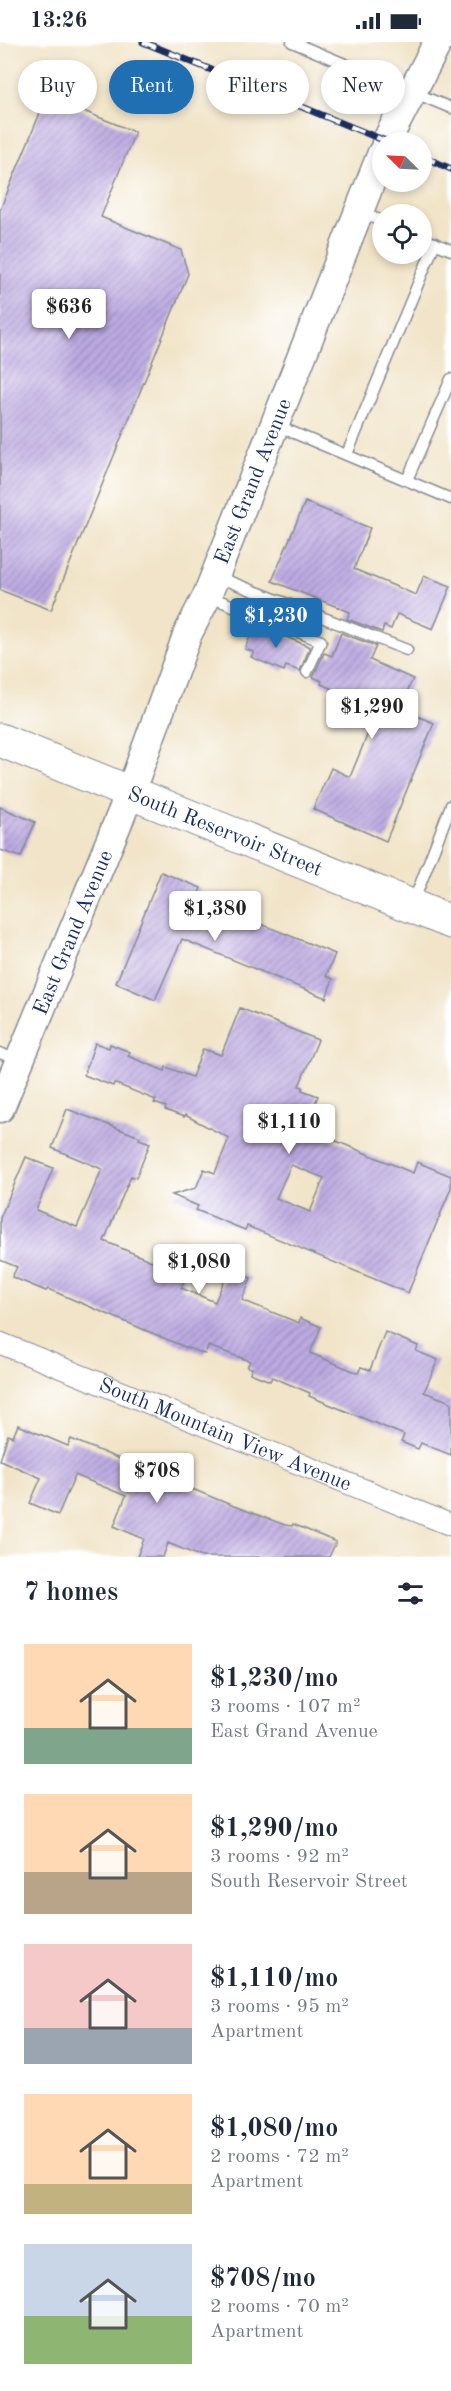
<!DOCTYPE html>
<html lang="en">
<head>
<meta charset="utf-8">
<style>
  :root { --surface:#fff; --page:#f2f2f3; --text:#1f2937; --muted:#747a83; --accent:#1f6fb2 }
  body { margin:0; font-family:"Old Standard TT",serif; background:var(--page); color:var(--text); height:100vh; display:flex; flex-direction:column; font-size:22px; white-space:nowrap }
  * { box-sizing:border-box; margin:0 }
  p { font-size:20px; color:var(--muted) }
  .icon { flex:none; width:33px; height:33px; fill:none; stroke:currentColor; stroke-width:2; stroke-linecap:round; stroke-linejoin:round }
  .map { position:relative; height:1515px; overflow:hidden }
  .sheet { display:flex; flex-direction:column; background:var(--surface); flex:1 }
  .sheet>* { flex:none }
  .hud { position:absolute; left:18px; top:18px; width:416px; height:54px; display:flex; gap:12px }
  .needle { width:39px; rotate:294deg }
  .controls { position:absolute; left:372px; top:90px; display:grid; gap:12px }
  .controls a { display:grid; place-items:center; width:60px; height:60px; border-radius:50%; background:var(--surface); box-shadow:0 3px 9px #0003; font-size:30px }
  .price { position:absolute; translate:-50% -51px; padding:0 14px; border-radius:6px; background:#fff; color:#222; font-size:20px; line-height:39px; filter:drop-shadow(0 2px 3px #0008) }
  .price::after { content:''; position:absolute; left:50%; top:36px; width:18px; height:14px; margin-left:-9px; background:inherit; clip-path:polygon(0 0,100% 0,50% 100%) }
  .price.on { background:var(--accent); color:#fff }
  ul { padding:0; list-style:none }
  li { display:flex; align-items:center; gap:18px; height:150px; padding:0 24px }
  li span { display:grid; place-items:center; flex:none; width:168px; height:120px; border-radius:0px; color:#555 }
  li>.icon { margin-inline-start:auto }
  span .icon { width:72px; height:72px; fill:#fffc; stroke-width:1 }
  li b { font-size:26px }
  h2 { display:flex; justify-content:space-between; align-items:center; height:72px; padding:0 24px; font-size:26px }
  .pill { padding:0 21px; border-radius:27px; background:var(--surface); box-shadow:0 3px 9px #0003; font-size:21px; line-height:54px }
  .pill.on { background:var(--accent); color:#fff }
  .status { display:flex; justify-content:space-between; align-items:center; height:42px; padding:0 30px; background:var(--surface); direction:ltr }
  .status svg { height:16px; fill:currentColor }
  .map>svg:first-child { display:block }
  .building { fill:url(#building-hatch); fill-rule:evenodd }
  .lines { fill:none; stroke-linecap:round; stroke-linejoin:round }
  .lane-casing { stroke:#868a93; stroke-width:13 }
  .street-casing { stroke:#868a93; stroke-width:23 }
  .secondary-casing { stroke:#868a93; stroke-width:31 }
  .primary-casing { stroke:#868a93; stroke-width:35 }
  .lane { stroke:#fff; stroke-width:10 }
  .street { stroke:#fff; stroke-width:21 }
  .secondary { stroke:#fff; stroke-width:28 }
  .primary { stroke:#fff; stroke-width:33 }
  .rail-casing { stroke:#1b2f5e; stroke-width:7 }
  .rail { stroke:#fff; stroke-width:4.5; stroke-dasharray:14; stroke-linecap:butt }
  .labels { text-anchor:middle; stroke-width:4.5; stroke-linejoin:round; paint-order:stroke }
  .street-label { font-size:21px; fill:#1b2f5e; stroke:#fff }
</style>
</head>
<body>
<div class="status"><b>13:26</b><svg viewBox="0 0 49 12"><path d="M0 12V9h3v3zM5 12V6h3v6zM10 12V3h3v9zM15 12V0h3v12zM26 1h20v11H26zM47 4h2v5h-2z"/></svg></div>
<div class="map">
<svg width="451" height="1515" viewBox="0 0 451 1515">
  <defs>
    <pattern id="building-hatch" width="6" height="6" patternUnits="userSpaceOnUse" patternTransform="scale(1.5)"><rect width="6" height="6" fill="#bdaae2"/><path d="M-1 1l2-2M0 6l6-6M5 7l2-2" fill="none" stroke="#998bba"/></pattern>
  </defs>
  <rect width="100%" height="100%" fill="#fff"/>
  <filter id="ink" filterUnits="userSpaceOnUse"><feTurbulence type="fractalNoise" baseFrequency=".0167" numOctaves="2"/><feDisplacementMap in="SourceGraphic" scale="12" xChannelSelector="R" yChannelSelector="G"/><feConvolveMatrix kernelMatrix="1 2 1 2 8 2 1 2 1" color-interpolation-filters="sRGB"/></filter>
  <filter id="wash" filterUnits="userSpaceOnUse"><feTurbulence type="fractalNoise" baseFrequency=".008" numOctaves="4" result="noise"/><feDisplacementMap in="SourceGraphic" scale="24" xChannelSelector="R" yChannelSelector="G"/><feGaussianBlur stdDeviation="1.35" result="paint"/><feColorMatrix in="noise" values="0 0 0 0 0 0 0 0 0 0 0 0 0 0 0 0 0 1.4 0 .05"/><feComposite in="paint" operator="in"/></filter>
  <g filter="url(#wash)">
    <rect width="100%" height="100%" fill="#f1e4c8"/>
    <g id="blocks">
      <g class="building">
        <path d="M47,54l88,36 -34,85 80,33 7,24 -137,336 -51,-20v-380z"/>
        <path d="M305,460l65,26 -16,41 62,26 8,-19 27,10 -18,43 -36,-15 -6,15 -7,-3 -2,6 -35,-13 3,-7 -78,-31z"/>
        <path d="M255,582l55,23 -10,24 -14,-5 -2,5 -33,-14 3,-5 -9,-3z"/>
        <path d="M341,591l35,13 -6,14 43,19 -7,15 4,2 -6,15 30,12 -48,118 -73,-32 18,-41 19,9 21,-51 -19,-8 8,-18 -39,-16 1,-3 -9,-4 11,-24 8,3z"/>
        <path d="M0,765l35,15 -14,35 -21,-7z"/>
        <path d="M161,830l40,16 -4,10 138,56 -9,22 7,3 -7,19 -144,-59 -27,61 -39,-17z"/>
        <path d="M240,966l78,32 -19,46 4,1 -1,3 16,6 -13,32 108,45 4,-11 34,14v12l-43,105 -161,-67 -2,4 -49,-20 2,-4 -26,-11 24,-7 8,-19 11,4 14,-35 -44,-23 -1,2 -19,-7 1,-3 -12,-4 2,-3 -42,-17 -1,3 -29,-11 11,-32 14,5 1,-4 20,8 -2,4 37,15 1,-4 26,10 11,-28 18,6zM291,1123l33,13 -14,34 -34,-14z"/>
        <path d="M67,1067l73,28 -1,2 11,4 -14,35 -5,-2 -27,65 62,26 8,-18 20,8 -13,31 34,14 14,-33 22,9 -9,22 57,23 1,-5 21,9 -11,26 48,20 3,-6 9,3 15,-38 33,14 -2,5 22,9 -14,32 27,10v53l-30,-12 -3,6 -17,-7 3,-7 -95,-39 1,-3 -38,-16 -2,4 -20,-8 2,-5 -5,-1 3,-6 -42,-15 -3,8 -20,-7 -137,-58 -2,2 -34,-14 5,-10 -17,-7v-42l26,-61 27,11 -17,42 41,17 25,-58 -50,-21z"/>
        <path d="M18,1383l50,21 3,-7 160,66 54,20 7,1 1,-2 43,18 -7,15h-127l-34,-14 -5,14h-26l7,-18 -30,-13 12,-30 -51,-21 -17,40 -28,-12 11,-25 -41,-18 8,-25 5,2z"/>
      </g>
    </g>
  </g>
  <g filter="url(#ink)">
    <use href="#blocks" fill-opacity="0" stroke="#868a93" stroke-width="1.5"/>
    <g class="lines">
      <g class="lane-casing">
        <g id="lane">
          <path d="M292,0l159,66"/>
          <path d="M360,170l22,9"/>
          <path d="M422,196l29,12"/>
          <path d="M275,383l176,74"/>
          <path d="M347,412l88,-211"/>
          <path d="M407,438l44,-101"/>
          <path d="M215,534l192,74"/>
          <path d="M208,554l113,45 -14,31"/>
          <path d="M413,861l38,-98"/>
          <path d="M0,1011l19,8"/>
        </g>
      </g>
      <g class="street-casing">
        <g id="street">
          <path id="s1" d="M0,1301l451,182"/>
        </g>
      </g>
      <g class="secondary-casing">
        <g id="secondary">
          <path d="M386,100l52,-100"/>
          <path id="s2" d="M0,1066l130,-315 58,-160 19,-37 175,-443"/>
        </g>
      </g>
      <g class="primary-casing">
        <g id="primary">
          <path id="s3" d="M0,698l451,182"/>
        </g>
      </g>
      <use href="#lane" class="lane"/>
      <use href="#street" class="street"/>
      <use href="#secondary" class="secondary"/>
      <use href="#primary" class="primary"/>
      <g class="rail-casing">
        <g id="rail">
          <path d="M143,0l245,100"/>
          <path d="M422,114l29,13"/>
        </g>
      </g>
      <use href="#rail" class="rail"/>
    </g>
  </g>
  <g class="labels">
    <g class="street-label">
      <text dy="7" stroke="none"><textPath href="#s2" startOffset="676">East Grand Avenue</textPath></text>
      <text dy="7" stroke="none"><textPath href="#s3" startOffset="243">South Reservoir Street</textPath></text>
      <text dy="7" stroke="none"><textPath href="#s2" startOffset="190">East Grand Avenue</textPath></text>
      <text dy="7" stroke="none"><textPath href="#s1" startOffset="243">South Mountain View Avenue</textPath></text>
    </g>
  </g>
</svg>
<div class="controls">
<a><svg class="needle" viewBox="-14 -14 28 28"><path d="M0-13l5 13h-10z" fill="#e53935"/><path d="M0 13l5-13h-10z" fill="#747a83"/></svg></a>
<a><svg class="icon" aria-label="locate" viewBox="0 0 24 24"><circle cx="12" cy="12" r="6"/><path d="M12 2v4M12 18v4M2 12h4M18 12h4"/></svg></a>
</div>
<b class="price" style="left:69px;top:298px">$636</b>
<b class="price on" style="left:276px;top:607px">$1,230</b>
<b class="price" style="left:372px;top:698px">$1,290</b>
<b class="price" style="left:215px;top:900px">$1,380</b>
<b class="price" style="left:289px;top:1113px">$1,110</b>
<b class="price" style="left:199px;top:1253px">$1,080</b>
<b class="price" style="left:157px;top:1462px">$708</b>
<div class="hud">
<a class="pill">Buy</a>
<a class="pill on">Rent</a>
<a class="pill">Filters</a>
<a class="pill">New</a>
</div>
</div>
<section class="sheet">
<h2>7 homes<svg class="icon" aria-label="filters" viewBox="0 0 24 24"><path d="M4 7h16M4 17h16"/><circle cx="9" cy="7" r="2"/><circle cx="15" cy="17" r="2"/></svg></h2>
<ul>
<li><span style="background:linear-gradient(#ffd9b3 70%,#7fa58c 0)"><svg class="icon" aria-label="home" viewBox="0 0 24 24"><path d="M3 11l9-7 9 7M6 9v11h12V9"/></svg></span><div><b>$1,230/mo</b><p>3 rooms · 107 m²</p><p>East Grand Avenue</p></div></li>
<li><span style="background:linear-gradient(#ffd9b3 65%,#b9a48a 0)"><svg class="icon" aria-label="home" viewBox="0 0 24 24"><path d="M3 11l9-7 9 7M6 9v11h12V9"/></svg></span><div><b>$1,290/mo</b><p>3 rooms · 92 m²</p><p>South Reservoir Street</p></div></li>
<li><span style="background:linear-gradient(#f6c9c9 70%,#9aa5b1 0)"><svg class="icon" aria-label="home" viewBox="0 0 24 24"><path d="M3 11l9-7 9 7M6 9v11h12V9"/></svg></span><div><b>$1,110/mo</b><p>3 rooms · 95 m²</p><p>Apartment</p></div></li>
<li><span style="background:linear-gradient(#ffd9b3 75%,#c2b280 0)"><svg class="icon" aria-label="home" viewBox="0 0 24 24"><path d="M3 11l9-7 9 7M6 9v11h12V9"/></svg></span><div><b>$1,080/mo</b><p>2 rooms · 72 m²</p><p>Apartment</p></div></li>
<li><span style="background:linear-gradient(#c9d6e8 60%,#8fb573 0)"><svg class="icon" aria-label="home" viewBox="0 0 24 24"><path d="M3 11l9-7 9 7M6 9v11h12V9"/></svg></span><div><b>$708/mo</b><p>2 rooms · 70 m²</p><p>Apartment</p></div></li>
</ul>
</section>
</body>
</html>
